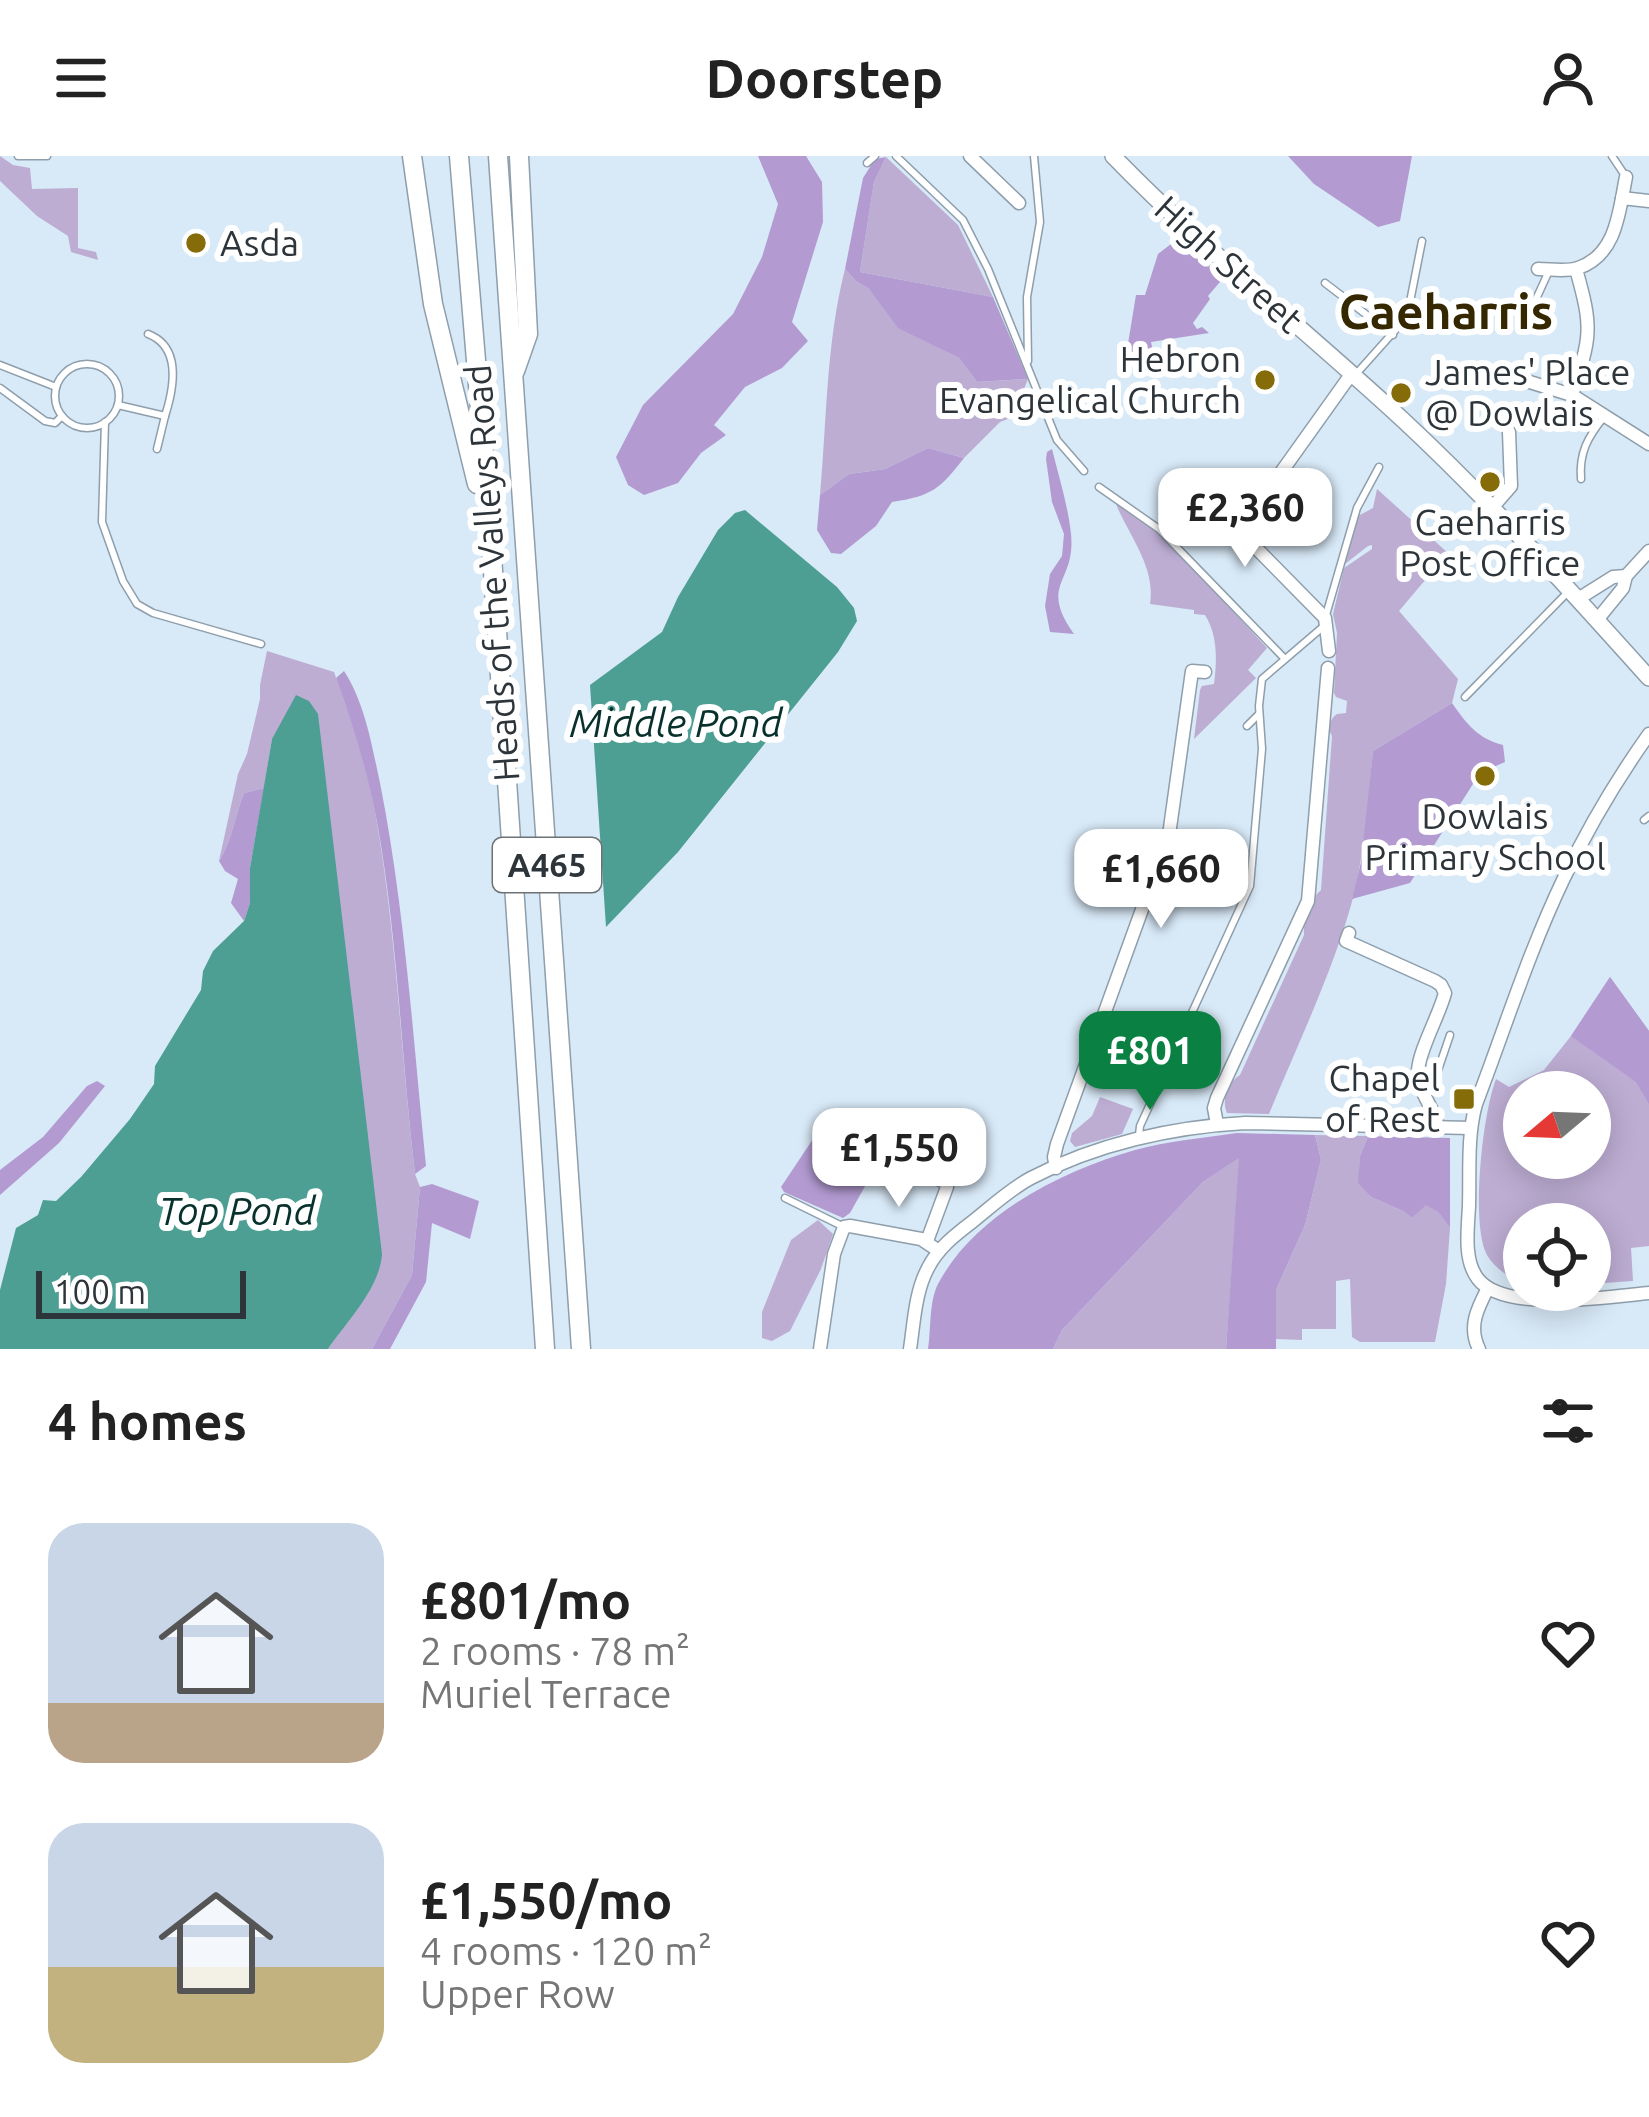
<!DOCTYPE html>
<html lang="en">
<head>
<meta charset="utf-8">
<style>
  :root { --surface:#fff; --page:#f2f2f2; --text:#222; --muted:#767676; --accent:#0b8043 }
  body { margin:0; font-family:Ubuntu,sans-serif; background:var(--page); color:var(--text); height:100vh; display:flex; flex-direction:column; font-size:45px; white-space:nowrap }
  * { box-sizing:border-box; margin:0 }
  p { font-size:39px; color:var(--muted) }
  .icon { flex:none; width:66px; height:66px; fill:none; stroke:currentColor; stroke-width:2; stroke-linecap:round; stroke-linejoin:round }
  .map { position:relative; height:1193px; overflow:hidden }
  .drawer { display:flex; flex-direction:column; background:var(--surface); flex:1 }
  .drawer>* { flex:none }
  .needle { width:78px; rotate:251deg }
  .fabs { position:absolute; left:1503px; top:915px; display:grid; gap:24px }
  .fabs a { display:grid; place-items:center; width:108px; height:108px; border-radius:50%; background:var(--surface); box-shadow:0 6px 30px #0003; font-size:60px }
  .scale { position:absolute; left:36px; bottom:30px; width:210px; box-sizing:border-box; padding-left:12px; border:6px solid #2e353a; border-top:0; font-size:33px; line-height:42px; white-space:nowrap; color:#2e353a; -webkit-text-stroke:9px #fff; paint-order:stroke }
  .price { position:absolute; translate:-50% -102px; padding:0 27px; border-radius:24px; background:#fff; color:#222; font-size:39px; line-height:78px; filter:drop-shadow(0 3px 6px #0008) }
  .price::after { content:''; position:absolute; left:50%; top:72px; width:36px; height:27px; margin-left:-18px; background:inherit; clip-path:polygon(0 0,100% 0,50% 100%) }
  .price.selected { background:var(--accent); color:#fff }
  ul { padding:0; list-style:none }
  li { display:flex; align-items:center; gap:36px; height:300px; padding:0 48px }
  li span { display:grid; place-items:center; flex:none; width:336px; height:240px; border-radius:36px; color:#555 }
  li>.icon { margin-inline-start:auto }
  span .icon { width:144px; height:144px; fill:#fffc; stroke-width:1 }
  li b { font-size:51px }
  h2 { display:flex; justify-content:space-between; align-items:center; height:144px; padding:0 48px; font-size:51px }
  header { display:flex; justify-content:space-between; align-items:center; height:156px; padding:0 48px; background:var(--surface); font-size:54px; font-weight:600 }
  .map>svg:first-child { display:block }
  .green { fill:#bdadd3; fill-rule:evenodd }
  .forest { fill:#b39bd2 }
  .water { fill:#4e9f93 }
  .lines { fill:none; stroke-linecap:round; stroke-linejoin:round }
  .service-casing { stroke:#8e9eab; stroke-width:9 }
  .minor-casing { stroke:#8e9eab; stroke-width:15 }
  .tertiary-casing { stroke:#8e9eab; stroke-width:18 }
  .trunk-casing { stroke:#8e9eab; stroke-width:21 }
  .service { stroke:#fff; stroke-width:6 }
  .minor { stroke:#fff; stroke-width:12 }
  .tertiary { stroke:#fff; stroke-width:15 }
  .trunk { stroke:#fff; stroke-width:18 }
  .poi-dot { fill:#866c09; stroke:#fff; stroke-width:4.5 }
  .labels { text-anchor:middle; stroke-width:12; stroke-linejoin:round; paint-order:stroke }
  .shield { fill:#fff; stroke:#6d7275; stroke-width:3 }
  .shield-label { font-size:33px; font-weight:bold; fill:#2e353a }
  .poi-label { font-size:36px; fill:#2e353a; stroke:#fff; text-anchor:start }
  .street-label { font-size:36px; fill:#2e353a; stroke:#fff }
  .water-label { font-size:39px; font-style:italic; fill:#08312c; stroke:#fff }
  .district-label { font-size:48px; font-weight:bold; fill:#352800; stroke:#fff }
</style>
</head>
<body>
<header><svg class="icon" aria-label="menu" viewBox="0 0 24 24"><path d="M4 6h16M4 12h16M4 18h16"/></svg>Doorstep<svg class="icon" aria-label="person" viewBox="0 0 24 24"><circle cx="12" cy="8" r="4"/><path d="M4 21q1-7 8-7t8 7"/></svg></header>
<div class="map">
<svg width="1649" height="1193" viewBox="0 0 1649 1193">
  <rect width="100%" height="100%" fill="#d8e9f7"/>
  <g class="green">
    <path d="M0,0l13,9 17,3 2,21 46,-1v60l18,4 2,8 -27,-8 -3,-16 -31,-20 -37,-35z"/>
    <path d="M886,1l72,68 35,72 -133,-25 14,-90z"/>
    <path d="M845,113l12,13 11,6 30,39 61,31 18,24 51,-3 -4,10 -16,5 7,14 20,-6 4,5 -39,15 -36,36 -36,-10 -43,21 -36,5 -29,21c7,-77 6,-151 25,-226z"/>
    <path d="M1377,333l71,64 -49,58 59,68 -6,24 -79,48c-5,49 -8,99 -20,147 -20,74 -55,145 -84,216l-42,-1c-6,-13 1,-31 13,-38l64,-140c-1,-15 5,-35 17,-45l11,-154c-5,-8 -2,-17 5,-22l9,-1 1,-12 -11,-4 -2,-4 3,-60 -4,-19 11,-46 28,-19v-4l-4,1 -23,18 13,-48 15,-8z"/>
    <path d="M1116,348l50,35 101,109 -19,22 8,8 -62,61 6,-49 2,-4 12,-2c3,-24 4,-48 -9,-69l-11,-1v-4l-44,-6c6,-37 -21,-68 -34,-100z"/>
    <path d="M267,495l67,21c18,50 35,99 43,151 20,117 24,234 38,351l5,13 -8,88 -40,74h-44l47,-69 -103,-541 -8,49 -20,5c-9,22 -12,48 -25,68l19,-87 9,-20 13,-55v-14z"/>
    <path d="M1610,821l39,54v215l-18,2 2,33 -43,3v-60h-66v60c-14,-6 -29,-15 -37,-29 -17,-31 -4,-143 9,-176l13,8 35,-17 27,-34zM1524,936h66v66h-66z"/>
    <path d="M1100,941l33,12 -11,25 -47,13 -5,-6 2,-8 20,-17z"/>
    <path d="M1315,979l53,1 -8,20 -1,27 12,14 32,14 9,7 14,-14 12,8 12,16 -4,56 -11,58h-75l-8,-5 -2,-58 -14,2v48h-34v11l-26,-1v-49l29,-65 16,-65z"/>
    <path d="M1240,1001l-14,192h-173l9,-19 141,-148z"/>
    <path d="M818,1064l15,14 -12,35 -31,62 -18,10 -10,-3v-26l29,-72z"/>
  </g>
  <g class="forest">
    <path d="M758,0h48l16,26 1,40 -31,100 16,19 -26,27 -37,19 -31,38 12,10 -25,18 -23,30 -34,12 -16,-10 -12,-28 27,-52 90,-91 29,-57 16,-53z"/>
    <path d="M1288,0h124l-12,65 -22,6 -64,-43z"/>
    <path d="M886,1l-12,25 -14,90 133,25 35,82 -51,3 -18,-24 -61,-30 -30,-40 -11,-6 -12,-13 18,-91 12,-19z"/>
    <path d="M1180,81l45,39 -17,20 2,3 -17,24 4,6 5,-2 7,6 -58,9 3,13 -5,18 -24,-11 11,-67h9l13,-41z"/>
    <path d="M928,292l36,10c-24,31 -32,38 -72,44l-16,24 -35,28 -10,-1 -14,-23 3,-35 29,-21 36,-5z"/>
    <path d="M1052,293c7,28 16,57 19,85 5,50 -33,49 3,100l-24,-2 -5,-26 5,-32 12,-18 2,-22 -12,-32 -6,-43 1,-7z"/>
    <path d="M344,515c21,32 28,75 36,112 25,126 33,255 46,383l-11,8c-14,-117 -17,-236 -38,-352 -9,-49 -24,-97 -41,-144z"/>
    <path d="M1452,547c14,20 26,36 51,42l2,17 -25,11 -70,110 -58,16 9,-37 12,-111z"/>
    <path d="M264,632l-14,80v35l-6,18 -13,-18 7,-24 -13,-8 -6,-10c13,-20 16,-46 25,-68z"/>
    <path d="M1610,821l39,54v73l-13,-22 -65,-46z"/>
    <path d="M97,925l8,5 -46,57 -59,52v-25l43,-33 44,-51z"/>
    <path d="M831,956l33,11 -9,18 23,22 -28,50 -7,5 -59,-26 -3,-5z"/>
    <path d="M1237,977l78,2 6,25 -16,65 -29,65v59h-50l13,-191 -36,24 -141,148 -9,19h-125c3,-19 1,-48 10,-65 37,-70 124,-113 197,-134 32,-9 69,-12 102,-17z"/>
    <path d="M1368,980l82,2v90l-12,-16 -12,-7 -14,13 -9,-7 -32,-14 -13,-14 2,-27z"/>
    <path d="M432,1028l47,17 -9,38 -38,-16 -6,59 -36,67h-18l40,-74 8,-88z"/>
  </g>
  <g class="water">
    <path d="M745,354l92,77 17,21 3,13 -19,31 -160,200 -72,75 -16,-242 72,-53 16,-35 40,-67 17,-17z"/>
    <path d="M296,539l13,6 9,13 64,540c-2,34 -35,67 -54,95h-328v-59l16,-62 22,-13 5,-15 13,1 25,-24 49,-58 24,-35 1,-18 46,-76 2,-19 10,-20 31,-30 6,-18v-35l22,-129z"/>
  </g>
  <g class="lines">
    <g class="service-casing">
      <g id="service">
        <path d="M18,0h29"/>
        <path d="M896,0l67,64 25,49 69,171 27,31"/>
        <path d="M1612,0l14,21"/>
        <path d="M867,7l8,-7"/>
        <path d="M1325,127l68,52"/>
        <path d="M1532,152l16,-35"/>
        <path d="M1028,205l-1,-64 13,-75 -6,-66"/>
        <circle cx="87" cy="240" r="32"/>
        <path d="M0,209l56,22"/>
        <path d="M1357,217l50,-56 15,-76"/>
        <path d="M0,232l45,33 10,2 7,-7"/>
        <path d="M118,249l47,11c9,-28 17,-69 -17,-82"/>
        <path d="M105,266l-3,100 21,59 14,23 16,9 108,31"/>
        <path d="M157,293l8,-33"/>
        <path d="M1581,323c-2,-27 7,-42 23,-62"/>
        <path d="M1099,331l60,42 126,130"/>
        <path d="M1326,459l31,-107 22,-41"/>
        <path d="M1465,541l102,-104"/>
        <path d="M1247,570l12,-12"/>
        <path d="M1644,664l5,-4"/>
        <path d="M1422,932l13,-9 15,-44"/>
        <path d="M1139,979l1,-9 110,-240 12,-137 -3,-43 3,-27 62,-53"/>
        <path d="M942,980v32l4,16"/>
        <path d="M892,1000l20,14 32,15"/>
        <path d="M785,1042l59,29"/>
      </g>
    </g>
    <g class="minor-casing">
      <g id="minor">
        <path d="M970,0l49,47"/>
        <path d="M1622,42l27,3"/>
        <path d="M1538,113c13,0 28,3 40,-1 39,-13 41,-57 48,-91"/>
        <path d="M1523,224l49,15 77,49"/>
        <path d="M1572,239c19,-59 21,-66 4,-126"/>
        <path d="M1198,333l127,129 4,33"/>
        <path d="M1491,353l20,-23 -2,-54"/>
        <path d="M1240,374l107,-150 7,-5"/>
        <path d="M1578,443l35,-22 13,-1"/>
        <path d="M1597,464l26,-32 3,-12 23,-25"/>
        <path d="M1649,578c-32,45 -61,94 -85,144 -35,73 -59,150 -88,226 -9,32 -6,68 -7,102 -1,22 -6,54 9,73 26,34 131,18 171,14"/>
        <path d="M1349,777l-3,8 89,40 6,4 4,8c-6,23 -26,57 -27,78 -1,20 17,37 20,57"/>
        <path d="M1217,968l-3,-16 3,-10 91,-197 20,-233"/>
        <path d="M1056,1012l-2,-11 3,-13 112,-309 23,-164 13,1"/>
        <path d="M927,1085l20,-54"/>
        <path d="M820,1193l14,-95 10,-27 6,-1 71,13 18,12"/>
        <path d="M910,1193c4,-26 5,-57 18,-81 10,-20 27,-33 44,-46 19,-15 38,-33 59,-44 65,-34 141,-51 214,-55l226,5"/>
        <path d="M1479,1193c-11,-22 -2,-40 9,-61"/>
      </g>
    </g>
    <g class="tertiary-casing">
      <path id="tertiary" d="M1113,0c91,94 194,175 290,264 87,81 167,170 246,258"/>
    </g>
    <g class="trunk-casing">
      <g id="trunk">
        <path d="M412,0l21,148 44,180"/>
        <path d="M459,0l32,385 54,808"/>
        <path d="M498,0l83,1193"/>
        <path d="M515,215l13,-37 -9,-178"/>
      </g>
    </g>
    <use href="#service" class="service"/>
    <use href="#minor" class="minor"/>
    <use href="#tertiary" class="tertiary"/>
    <use href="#trunk" class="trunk"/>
  </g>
  <g class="poi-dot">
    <circle cx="196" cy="87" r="12"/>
    <circle cx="1265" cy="224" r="12"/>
    <circle cx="1401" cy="237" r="12"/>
    <circle cx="1490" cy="326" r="12"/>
    <circle cx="1485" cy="620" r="12"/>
    <rect x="1452" y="931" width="24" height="24" rx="6"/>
  </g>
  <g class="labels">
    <rect class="shield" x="493" y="682" width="108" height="54" rx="9"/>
    <g class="shield-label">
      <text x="547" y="721">A465</text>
    </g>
    <g class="poi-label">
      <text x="220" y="100">Asda</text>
      <text x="1241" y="216" text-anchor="end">Hebron<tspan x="1241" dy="41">Evangelical Church</tspan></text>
      <text x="1425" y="229">James' Place<tspan x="1425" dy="41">@ Dowlais</tspan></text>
      <text x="1490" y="379" text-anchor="middle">Caeharris<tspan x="1490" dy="41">Post Office</tspan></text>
      <text x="1485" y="673" text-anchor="middle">Dowlais<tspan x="1485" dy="41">Primary School</tspan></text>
      <text x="1440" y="935" text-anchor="end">Chapel<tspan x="1440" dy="41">of Rest</tspan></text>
    </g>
    <g class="street-label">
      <text transform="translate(1229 108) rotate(42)" y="13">High Street</text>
      <text transform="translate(492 417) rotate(-94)" y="13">Heads of the Valleys Road</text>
    </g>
    <g class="water-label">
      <text x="676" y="581">Middle Pond</text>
      <text x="237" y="1069">Top Pond</text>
    </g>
    <g class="district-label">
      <text x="1446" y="173">Caeharris</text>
    </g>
  </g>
</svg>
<div class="fabs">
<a><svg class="needle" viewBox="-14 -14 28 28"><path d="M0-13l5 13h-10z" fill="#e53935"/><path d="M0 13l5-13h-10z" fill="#767676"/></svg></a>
<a><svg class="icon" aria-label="locate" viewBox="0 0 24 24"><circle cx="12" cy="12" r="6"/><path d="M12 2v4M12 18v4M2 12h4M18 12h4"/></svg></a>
</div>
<div class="scale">100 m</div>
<b class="price" style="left:1245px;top:414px">£2,360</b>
<b class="price" style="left:1161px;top:775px">£1,660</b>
<b class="price selected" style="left:1150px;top:957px">£801</b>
<b class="price" style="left:899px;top:1054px">£1,550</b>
</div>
<section class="drawer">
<h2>4 homes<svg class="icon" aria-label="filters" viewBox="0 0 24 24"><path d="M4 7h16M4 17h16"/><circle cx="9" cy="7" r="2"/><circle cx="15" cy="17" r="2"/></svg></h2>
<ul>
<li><span style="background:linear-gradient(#c9d6e8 75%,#b9a48a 0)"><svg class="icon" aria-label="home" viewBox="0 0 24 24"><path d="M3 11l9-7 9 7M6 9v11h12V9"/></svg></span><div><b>£801/mo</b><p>2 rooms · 78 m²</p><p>Muriel Terrace</p></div><svg class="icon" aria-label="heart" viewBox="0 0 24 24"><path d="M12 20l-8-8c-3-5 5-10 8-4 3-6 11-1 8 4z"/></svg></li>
<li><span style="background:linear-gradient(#c9d6e8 60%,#c2b280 0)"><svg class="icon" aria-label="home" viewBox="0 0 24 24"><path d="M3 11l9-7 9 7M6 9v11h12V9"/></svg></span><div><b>£1,550/mo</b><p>4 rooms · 120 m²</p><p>Upper Row</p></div><svg class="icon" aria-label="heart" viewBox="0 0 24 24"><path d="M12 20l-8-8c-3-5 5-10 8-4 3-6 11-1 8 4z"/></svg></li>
</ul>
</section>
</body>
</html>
